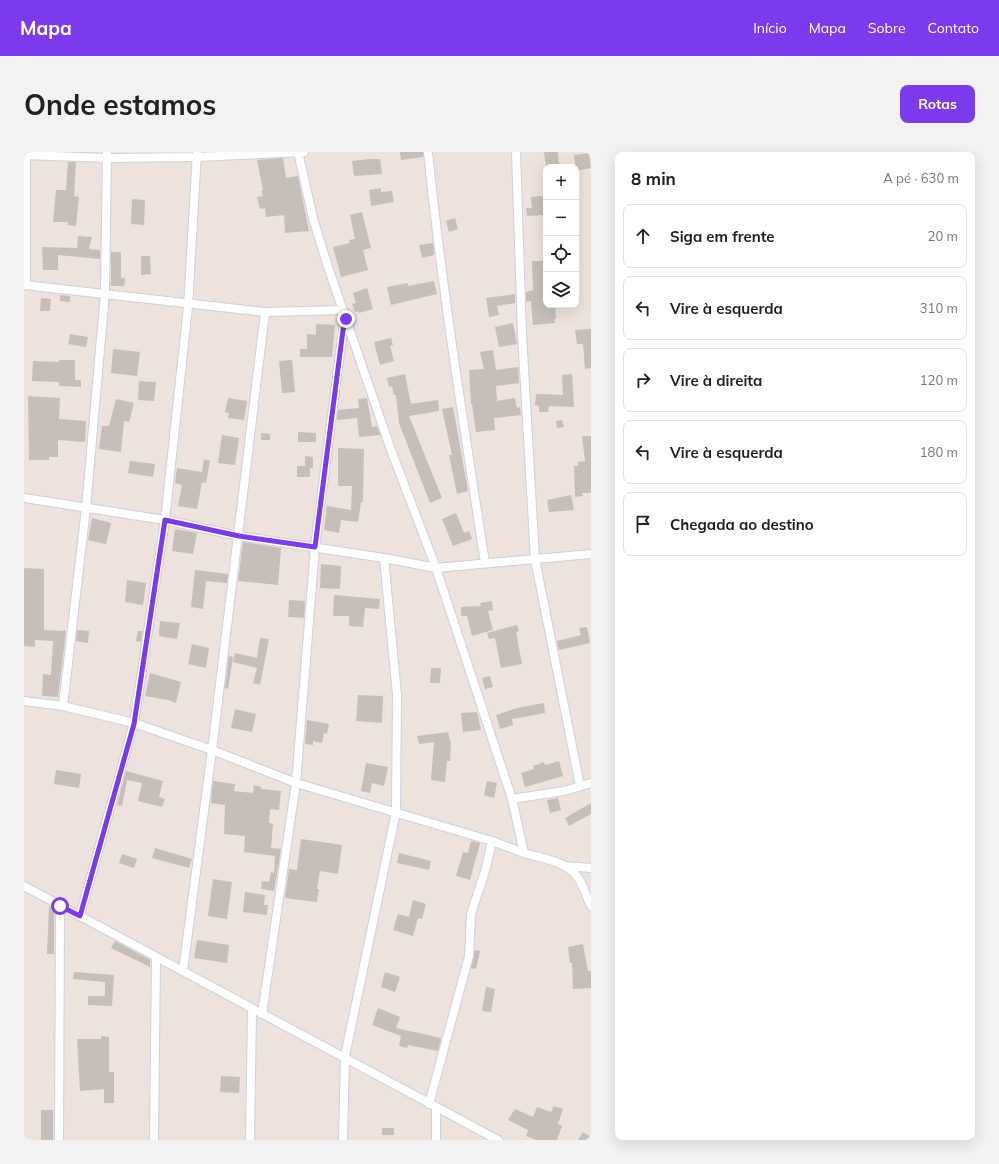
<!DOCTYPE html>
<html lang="pt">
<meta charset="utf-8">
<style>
body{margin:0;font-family:Mulish,sans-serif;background:#f2f2f2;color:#202124}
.controls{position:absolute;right:12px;top:12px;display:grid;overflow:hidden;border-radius:8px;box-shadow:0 4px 16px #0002}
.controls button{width:36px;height:36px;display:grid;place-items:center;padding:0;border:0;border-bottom:1px solid #e0e0e0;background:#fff;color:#202124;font:20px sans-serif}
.stop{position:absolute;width:12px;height:12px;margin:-9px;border:3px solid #7c3aed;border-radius:50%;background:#fff}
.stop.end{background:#7c3aed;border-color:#fff;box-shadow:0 1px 4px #0008}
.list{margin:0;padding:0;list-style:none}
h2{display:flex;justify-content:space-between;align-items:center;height:52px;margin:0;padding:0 16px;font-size:17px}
h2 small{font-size:13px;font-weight:400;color:#757577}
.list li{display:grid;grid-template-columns:26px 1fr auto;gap:12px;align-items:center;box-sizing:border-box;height:64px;margin:0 8px 8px;padding:0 8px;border:1px solid #e0e0e0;border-radius:8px}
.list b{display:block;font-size:15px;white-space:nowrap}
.list em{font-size:13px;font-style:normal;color:#757577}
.icon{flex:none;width:22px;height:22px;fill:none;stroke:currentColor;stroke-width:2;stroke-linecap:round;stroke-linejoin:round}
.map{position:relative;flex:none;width:567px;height:988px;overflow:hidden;border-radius:8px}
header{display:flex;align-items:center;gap:24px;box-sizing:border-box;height:56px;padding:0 20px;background:#7c3aed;color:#fff}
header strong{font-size:19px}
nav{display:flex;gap:22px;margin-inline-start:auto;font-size:14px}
.intro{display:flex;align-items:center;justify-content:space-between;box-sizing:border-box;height:96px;padding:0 24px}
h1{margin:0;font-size:28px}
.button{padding:10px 18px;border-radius:8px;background:#7c3aed;color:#fff;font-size:14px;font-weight:700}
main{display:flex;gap:24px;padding:0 24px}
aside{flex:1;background:#fff;border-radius:8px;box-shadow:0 4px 16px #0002}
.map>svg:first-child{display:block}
</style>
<header>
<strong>Mapa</strong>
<nav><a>Início</a><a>Mapa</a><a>Sobre</a><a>Contato</a></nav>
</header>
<div class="intro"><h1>Onde estamos</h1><a class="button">Rotas</a></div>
<main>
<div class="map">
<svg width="567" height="988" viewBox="0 0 567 988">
<rect width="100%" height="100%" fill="#ede2dc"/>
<g fill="#c6beb8">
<path d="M376,0h23v5l-22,3z"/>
<path d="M520,0h14l1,15h-13z"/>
<path d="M565,1l2,15 -15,3 -2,-16z"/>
<path d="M259,6l3,20 12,-2 11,55 -24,2 -1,-18 -18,2 -1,-9 -5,1 -3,-12 6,-1 -2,-5 2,-1 -6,-30z"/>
<path d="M345,7h11l2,15 -28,2 -2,-15z"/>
<path d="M44,10h8l-2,34 5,1 -3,29 -9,-1 1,-3h-15l3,-32h10z"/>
<path d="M357,36v4l11,-1 2,11 -23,4 -2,-16z"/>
<path d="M521,44v19l-18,1 -1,-8h6l-1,-11z"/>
<path d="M108,47l13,1 -1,25 -13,-1z"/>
<path d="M338,60l9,36 -8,2 5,20 -27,7 -8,-30 17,-4 -1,-3 6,-1 -5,-24z"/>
<path d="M431,66l3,11 -9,3 -3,-11z"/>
<path d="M54,84l14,1 -3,12 11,1v9l-42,-4v15h-15l-1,-23 35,1z"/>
<path d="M409,91l1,12 -12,3 -3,-13z"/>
<path d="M87,100h10v26h4l-1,8h-13z"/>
<path d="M117,104h9l1,18 -10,1z"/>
<path d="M508,109h14v44h9l1,14h-2l1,4 -22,2 -2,-24 -5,1v-10l7,-2z"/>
<path d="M410,129l3,13 -46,11 -4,-18 21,-4v3z"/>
<path d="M343,136l6,21 -14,4 -1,-2 -3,1 -3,-8 4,-1 -3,-10z"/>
<path d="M491,142v9l-18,3 2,9 -10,2 -3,-19z"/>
<path d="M36,143l10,1v6l-10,-1z"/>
<path d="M17,146l10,1 -1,12h-10z"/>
<path d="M489,171l4,21 -18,3 -4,-20z"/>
<path d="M292,172l19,1 -3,32h-32v-8h7v-15l9,1z"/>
<path d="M567,177v39l-6,1 -2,-25h-6l-2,-14z"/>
<path d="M46,182l18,3 -2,10 -18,-3z"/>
<path d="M367,186l2,7 -3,1 4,15 -14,4 -6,-23z"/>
<path d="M89,197l27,3 -3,24 -26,-3z"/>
<path d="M469,198l3,20 22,-3 1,16 -23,3 1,15 18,-3 2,10 3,-1 1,8 -27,3 1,12 -19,2 -4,-28h-1l-2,-34 15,-1 -4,-17z"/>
<path d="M35,208h16v20h6v7l-22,-1v-4l-27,-1 1,-20 26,1z"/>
<path d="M268,208l3,32 -13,1 -3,-32z"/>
<path d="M381,222l6,30 27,-4 1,11 -30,5 33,82 -12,5 -31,-80 -3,-28h-2l-2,-9 -3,1 -2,-9z"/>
<path d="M548,222l2,33 -25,-1 -1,6h-9v-6l-4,-1 1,-11 27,1 -1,-20z"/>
<path d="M115,229l17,1 -2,19 -16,-1z"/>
<path d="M4,244l32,2 -1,21 27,2 -1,21 -27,-2v17h-9v3h-20z"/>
<path d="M204,246l19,3 -3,19 -16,-2 1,-5 -4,-1z"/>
<path d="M343,246l5,29 5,-1 3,9 -21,2 -2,-19 -20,2 1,-10 21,-2 -1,-9z"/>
<path d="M92,247l18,4 -5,19 -5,-1 -3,31 -22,-3 3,-23h7z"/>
<path d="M429,255l15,84 -11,3 -8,-39h3l-10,-46z"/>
<path d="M538,268l2,7 -7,1 -1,-7z"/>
<path d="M274,280l18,1v9h-18z"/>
<path d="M237,281l9,1v6h-9z"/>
<path d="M198,283l17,3 -4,27 -17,-2z"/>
<path d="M558,284h9v57h-9l1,3 -8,1 -1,-31h4v-4l7,-1z"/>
<path d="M314,296l26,1 -1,53h-2l-3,20 -17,-2 -2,13 -15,-3 3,-24 24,4 1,-24h-14z"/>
<path d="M281,304l8,1v11h-3v9h-13v-11h8z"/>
<path d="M180,307l6,2 -4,22 -4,-1 -5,27 -19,-3 4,-21 -7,-2 2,-15 25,4z"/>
<path d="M106,309l25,3 -2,13 -25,-4z"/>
<path d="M547,343l3,15 -25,2 -2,-12z"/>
<path d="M432,361l8,20 5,-2 3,8 -19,7 -11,-27z"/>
<path d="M68,366l19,5 -5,21 -18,-4z"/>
<path d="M151,377l22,4 -4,21 -21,-3z"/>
<path d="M219,390l38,6 -3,37 -40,-4z"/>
<path d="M297,412l20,2 -1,23 -20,-1z"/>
<path d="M0,416l20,1v61l22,1 -8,66 -16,-1 1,-22 8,1 2,-34 -18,-1v7l-11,-1z"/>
<path d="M171,418l33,4 -1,9 -21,-2 -3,28 -12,-2z"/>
<path d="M103,428l19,3 -3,22 -18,-3z"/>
<path d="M310,443l46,4 -1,10 -14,-1 -2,19 -14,-1v-10h-16z"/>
<path d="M265,448l16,1 -1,17 -16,-1z"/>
<path d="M468,449l1,9 -5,1 5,19 -21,6 -5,-20h-6v-9l20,-1 -1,-3z"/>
<path d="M136,469l20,2 -3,16 -18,-3z"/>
<path d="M493,473l2,6 -3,1 6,32 -21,4 -6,-30 -6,1 -2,-6z"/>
<path d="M563,475l3,16 -31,7 -2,-9 24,-6 -2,-7z"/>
<path d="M53,478l12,1 -1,12 -12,-2z"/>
<path d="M114,479h4l-1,11 -5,-1z"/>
<path d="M236,486l9,1 -9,46 -7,-2 4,-15 -24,-6 2,-9 22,5z"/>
<path d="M168,492l17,4 -3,20 -18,-4z"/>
<path d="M205,504l4,1 -5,32 -3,-1z"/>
<path d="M407,516h10l-1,15h-10z"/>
<path d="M126,521l31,9 -5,21 -8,-3 -23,-4z"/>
<path d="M466,524l3,11 -8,2 -3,-11z"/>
<path d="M334,543l25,1 -1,27 -26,-2z"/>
<path d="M520,551l1,10 -33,6 1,6 -13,4 -4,-14 21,-7z"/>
<path d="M211,557l21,5 -4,18 -21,-4z"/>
<path d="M453,560l4,18 -18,2 -2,-19z"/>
<path d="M283,568l22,4 -2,10 -3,-1 -2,10 -9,-2v4l-8,-1z"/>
<path d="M424,580l3,12 -1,17h-3l-2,21 -14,-2 3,-38 -15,2 -2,-8z"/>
<path d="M535,609l4,15 -38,11 -4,-14 13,-4 -1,-3 11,-4 1,3z"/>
<path d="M342,611l22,4 -4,19 -12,-3 -2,10 -9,-2z"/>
<path d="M32,618l25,4 -2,14 -25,-4z"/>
<path d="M102,619l37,10 -4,16 6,2 -3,8 -24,-6 4,-18 -15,-3 -5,26 -5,-1z"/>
<path d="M189,629l22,3 -1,7 19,2 1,-8 7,2v2l20,2 -2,19 -9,-1 -1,14 4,1 -2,24 10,1 -7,42 -13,-2 1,-8 7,1 2,-10 3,1 1,-17 -31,-4 1,-16 -21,-2 1,-29 -14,-2z"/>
<path d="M463,629l10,2 -3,15 -10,-3z"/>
<path d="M534,646l3,12 -11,3 -3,-13z"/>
<path d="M567,651v11l-22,12 -4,-8z"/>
<path d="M277,687l41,6 -4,29 -18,-3 -3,18h2l-2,13 -32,-4 4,-29 8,1z"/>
<path d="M447,689l9,2 -10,37 -14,-4 7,-24 5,1z"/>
<path d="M131,696l37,11 -3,9 -37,-10z"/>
<path d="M375,701l32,8 -2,9 -32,-7z"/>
<path d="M98,702l15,5 -3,9 -15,-5z"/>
<path d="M189,727l19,3 -5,37 -19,-3z"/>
<path d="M221,740l20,3 -1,10h4l-1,10 -24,-3z"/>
<path d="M389,748l13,4 -4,15 -4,-1 -5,18 -20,-6 5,-16 11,3z"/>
<path d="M25,754l5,3v45h-7z"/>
<path d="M173,788l32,5 -2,18 -33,-5z"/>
<path d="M91,789l35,19v7l-39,-19z"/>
<path d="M559,792l5,27h3v17l-18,1 -1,-26h-2l-2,-16z"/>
<path d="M451,798l5,1 -4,18 -5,-1z"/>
<path d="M50,820l40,3 -2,31 -24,-1v-9h17v-14l-32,-3z"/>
<path d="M361,820l15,5 -5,15 -14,-5z"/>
<path d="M462,835l9,2 -4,23 -9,-1z"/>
<path d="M354,856l22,9 -4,11 45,10 -3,13 -30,-6 -1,3 -8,-2 2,-10 -29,-11z"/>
<path d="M77,884l8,1v35h5v31h-10v-14l-24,2 -3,-52h24z"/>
<path d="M197,924l19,1 -1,16 -19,-1z"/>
<path d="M530,954l9,3 -5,15 4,2 -5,14h-21l-10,-4 2,-6 -20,-10 7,-11 18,8 4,-10 14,5z"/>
<rect x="17" y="958" width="12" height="30"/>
<rect x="358" y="976" width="12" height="7"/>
<path d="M559,980l8,5v3h-13z"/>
</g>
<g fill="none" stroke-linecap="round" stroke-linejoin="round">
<defs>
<g id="minor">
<path d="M2,0v133"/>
<path d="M404,0c14,138 36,274 57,411"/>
<path d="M492,0l6,182 13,225 45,227"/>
<path d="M0,3l84,3 89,-1 107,-5"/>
<path d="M0,133l241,27 78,-2"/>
<path d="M0,346l141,22 74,16 145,22 52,10 155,-14"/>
<path d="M0,549l39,5 71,17 78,27 53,-438"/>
<path d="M39,554l23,-198 19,-215 2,-141"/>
<path d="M488,647l52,-8 27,-8"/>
<path d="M500,701c16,5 41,8 52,22 7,8 10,21 15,31"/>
<path d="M541,714l26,2"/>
<path d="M0,734l474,254"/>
<path d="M56,764l54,-193 31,-203 23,-213 9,-155"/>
<path d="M159,819l29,-221 84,33 196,58 32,12 -12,-54 -76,-231 -45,-118 -64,-186 -14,-46 -15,-66"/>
<path d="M238,862l34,-231 19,-236 28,-217 3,-11"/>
<path d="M405,952l40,-148 2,-42 15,-46 6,-27"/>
<path d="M412,955v33"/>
<path d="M35,988l1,-234"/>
<path d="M130,988l2,-183"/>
<path d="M226,988l2,-131"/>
<path d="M319,988l2,-84 51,-244 1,-117 -13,-137"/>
</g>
</defs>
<use href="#minor" stroke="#cad2dd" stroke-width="10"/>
<use href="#minor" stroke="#fff" stroke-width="8"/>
</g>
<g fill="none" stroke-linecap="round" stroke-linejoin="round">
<path stroke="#7c3aed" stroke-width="5" d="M36,754l20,10 54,-192 31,-204 74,16 76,11 28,-217 3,-11"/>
</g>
</svg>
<div class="controls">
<button>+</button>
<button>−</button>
<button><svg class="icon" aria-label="locate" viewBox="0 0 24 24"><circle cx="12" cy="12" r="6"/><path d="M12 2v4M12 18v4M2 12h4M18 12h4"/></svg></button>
<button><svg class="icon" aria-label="layers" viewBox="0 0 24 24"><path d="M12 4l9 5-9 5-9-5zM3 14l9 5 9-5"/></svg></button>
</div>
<div class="stop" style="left:36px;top:754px"></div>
<div class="stop end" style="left:322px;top:167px"></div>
</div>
<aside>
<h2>8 min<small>A pé · 630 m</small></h2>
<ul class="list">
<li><svg class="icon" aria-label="ahead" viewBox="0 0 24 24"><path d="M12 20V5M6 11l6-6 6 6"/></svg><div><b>Siga em frente</b></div><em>20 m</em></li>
<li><svg class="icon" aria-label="left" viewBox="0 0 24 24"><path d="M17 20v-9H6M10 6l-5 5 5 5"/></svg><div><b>Vire à esquerda</b></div><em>310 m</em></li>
<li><svg class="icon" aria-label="right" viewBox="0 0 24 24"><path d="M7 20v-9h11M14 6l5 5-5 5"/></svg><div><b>Vire à direita</b></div><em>120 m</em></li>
<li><svg class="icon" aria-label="left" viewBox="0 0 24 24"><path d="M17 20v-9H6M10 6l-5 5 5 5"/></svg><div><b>Vire à esquerda</b></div><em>180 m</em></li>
<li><svg class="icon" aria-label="arrive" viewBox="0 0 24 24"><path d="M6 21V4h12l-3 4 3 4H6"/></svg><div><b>Chegada ao destino</b></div></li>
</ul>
</aside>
</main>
